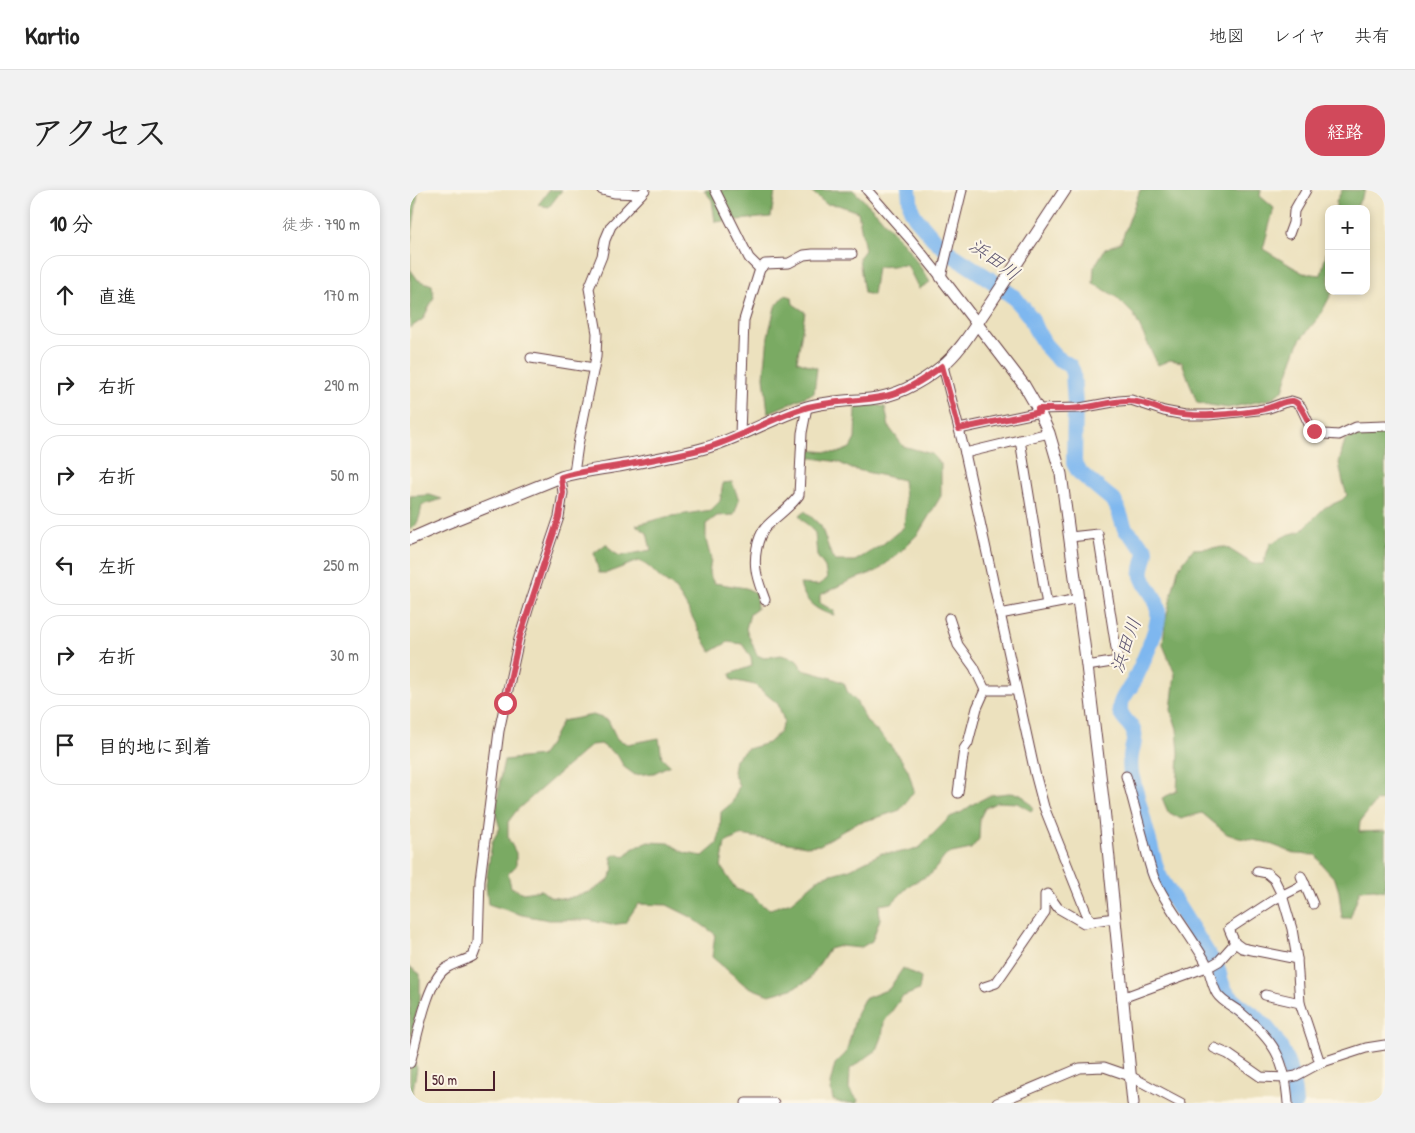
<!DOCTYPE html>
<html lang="ja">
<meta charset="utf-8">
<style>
body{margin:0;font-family:"Patrick Hand","Klee One",sans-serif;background:#f2f2f2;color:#222}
.controls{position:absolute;right:15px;top:15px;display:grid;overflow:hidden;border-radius:10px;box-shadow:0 2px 8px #0003}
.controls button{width:45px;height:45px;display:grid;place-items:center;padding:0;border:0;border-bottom:1px solid #e0e0e0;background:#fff;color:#222;font:25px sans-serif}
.scale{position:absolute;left:15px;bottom:12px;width:70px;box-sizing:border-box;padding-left:5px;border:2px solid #4a1f2b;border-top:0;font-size:14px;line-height:18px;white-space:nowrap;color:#4a1f2b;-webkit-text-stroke:4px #fcf5e5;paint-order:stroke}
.stop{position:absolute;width:15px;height:15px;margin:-11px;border:4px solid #d1495b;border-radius:50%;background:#fff}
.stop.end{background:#d1495b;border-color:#fff;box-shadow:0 1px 5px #0008}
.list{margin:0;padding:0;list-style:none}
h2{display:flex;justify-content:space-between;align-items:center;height:65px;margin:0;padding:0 20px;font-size:21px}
h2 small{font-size:16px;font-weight:400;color:#767676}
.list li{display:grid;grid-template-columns:32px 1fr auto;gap:15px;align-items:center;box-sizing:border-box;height:80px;margin:0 10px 10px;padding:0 10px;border:1px solid #e0e0e0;border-radius:20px}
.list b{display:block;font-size:19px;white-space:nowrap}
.list em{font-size:16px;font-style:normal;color:#767676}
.icon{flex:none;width:28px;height:28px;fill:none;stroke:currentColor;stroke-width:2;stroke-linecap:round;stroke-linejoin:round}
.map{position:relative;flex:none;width:975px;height:913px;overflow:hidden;border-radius:20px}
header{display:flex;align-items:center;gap:30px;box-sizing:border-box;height:70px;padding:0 25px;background:#fff;border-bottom:1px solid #e0e0e0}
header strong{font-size:24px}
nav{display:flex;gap:28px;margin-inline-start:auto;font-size:18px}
.intro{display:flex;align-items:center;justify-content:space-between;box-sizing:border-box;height:120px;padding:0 30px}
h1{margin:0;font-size:35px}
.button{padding:12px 22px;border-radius:20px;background:#d1495b;color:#fff;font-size:18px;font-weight:700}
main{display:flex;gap:30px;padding:0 30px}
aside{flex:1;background:#fff;border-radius:20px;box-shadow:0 2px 8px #0003}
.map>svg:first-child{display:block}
</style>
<header>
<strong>Kartio</strong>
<nav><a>地図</a><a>レイヤ</a><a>共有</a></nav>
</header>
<div class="intro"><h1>アクセス</h1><a class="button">経路</a></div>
<main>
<aside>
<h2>10 分<small>徒歩 · 790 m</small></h2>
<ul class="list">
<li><svg class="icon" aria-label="ahead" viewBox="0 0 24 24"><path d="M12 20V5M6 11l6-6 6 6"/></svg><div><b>直進</b></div><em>170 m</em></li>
<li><svg class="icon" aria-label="right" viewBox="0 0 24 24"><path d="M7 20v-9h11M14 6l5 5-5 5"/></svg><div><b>右折</b></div><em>290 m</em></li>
<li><svg class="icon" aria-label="right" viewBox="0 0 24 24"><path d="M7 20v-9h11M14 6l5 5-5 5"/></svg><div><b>右折</b></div><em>50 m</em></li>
<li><svg class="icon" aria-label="left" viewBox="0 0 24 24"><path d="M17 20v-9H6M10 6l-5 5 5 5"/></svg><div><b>左折</b></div><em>250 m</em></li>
<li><svg class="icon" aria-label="right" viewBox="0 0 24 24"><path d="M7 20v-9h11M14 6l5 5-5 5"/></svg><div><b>右折</b></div><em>30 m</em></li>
<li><svg class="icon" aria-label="arrive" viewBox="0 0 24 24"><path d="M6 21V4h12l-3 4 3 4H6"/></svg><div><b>目的地に到着</b></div></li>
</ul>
</aside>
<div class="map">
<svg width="975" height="913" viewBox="0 0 975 913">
<rect width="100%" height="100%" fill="#fcf5e5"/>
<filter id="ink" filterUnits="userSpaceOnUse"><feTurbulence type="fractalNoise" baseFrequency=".02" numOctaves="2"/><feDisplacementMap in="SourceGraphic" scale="10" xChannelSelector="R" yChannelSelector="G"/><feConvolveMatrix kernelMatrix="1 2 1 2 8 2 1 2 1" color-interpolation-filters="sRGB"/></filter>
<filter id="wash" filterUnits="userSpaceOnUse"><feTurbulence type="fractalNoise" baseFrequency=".0096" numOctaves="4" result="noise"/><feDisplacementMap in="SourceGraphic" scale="20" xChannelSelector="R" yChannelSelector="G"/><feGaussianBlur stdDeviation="1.12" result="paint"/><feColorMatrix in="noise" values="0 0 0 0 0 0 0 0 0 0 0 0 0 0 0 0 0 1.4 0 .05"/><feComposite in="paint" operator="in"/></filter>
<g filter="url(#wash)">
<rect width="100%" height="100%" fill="#ece1be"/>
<g fill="#7aaa63" stroke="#626447">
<path d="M0,0h9l-1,3 -8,54v22l8,11 14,5 2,12 -11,22 -13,9z"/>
<path d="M139,0h13l-13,17 -11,-2z"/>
<path d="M294,0h85l-14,2 -4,25 -56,5 -3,-22z"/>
<path d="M400,0h43l23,22 33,38 21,32 -11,7 -12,-24 -30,2 -4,28 -9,-2 -5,-35 6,-8 -7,-38 -20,-7 -12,-1z"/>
<path d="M730,0h121l-1,6 14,12 -11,41 40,24 18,2 8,-33v49h4l-14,26 -19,23 -7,18 -10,32 -12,9 -43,9 -31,-5 -15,-41 -12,-2 -12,5 -24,-50 -19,-19 -22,-13 1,-16 11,-18 16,-7z"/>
<path d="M932,0h24l-11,19h-19v-7z"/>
<path d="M375,105l7,2 1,7 12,8 -8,49 20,7 -3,25 -46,20 -4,-36 4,-41 7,-29z"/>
<path d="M461,214l14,3 4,20 14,19 29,8 9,10v32l-23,38 -20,20 -21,17 -28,10 -29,14v8l14,8v4c-18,-4 -29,-13 -34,-31l18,1 9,-6 -2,-12 -8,-11 -2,-23 -16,-17 6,-5 16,15 11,31 4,4h19l28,-17 21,-17 2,-21 -3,-26 -51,-11 -14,-7 -31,-5 -1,-7 32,3 12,-5 5,-9 1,-31z"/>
<path d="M975,243v367l-9,1 -16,21 -1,10 26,-1v60l-11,-2 -14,1 -10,28h-8l-3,-26 -4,-13 -12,-13 -7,-11 -20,-1 -31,-12 -26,-4 -12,-4 -25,-21 -21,6 -13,-7 -6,-14 15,-7 2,-38 -2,-24 -6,-19 4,-36 -12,-29 2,-23 13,-53 15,-20 33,-2 27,17h10l7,-20 17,-9 14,-4 23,-23 18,-8 5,-5 -4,-12 -4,-20 6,-23 17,-6z"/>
<path d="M322,292l7,18 -5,15 -17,1 -11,8v16l5,19 -2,15 5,9 32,5 10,5 1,16 -7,5 -4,15 11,26 7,3 17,-3 15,4 7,11 29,8 12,5 4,10 8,8 11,21 14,13 18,21 9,14 6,21 -14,19 -24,8 -20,5 -36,22 -14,1 -65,-11 -16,8 -4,24 15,22 15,5 11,11 8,4 21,-7 30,-25 29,-8 32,-16h15l22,-5 31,-31 12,-5 11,-8 18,-9 18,-2 12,1 13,14 -3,3 -14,-8 -19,-1 -13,6 -5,10 -1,21 -8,10 -24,5 -16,20 -20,10 -19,19 -13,2 1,14 -8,22 -12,7 -20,-2 -11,3 -20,31 -17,9 -23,6 -23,-9 -34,-29 3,-23 -24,-17 -24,-12 -29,-1 -13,19 -14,2 -22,-5h-40l-27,-5 -34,-11 -2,-20 6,-42 8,-14 -4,-13 4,-36 4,-19 37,-4 9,-12 12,-23 31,-6 15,5 9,19 11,5 31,-6 3,20 8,7 -16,8 -19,2 -11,-8 -6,-11 -17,-12 -10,1 -74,65 -9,12v16l8,15v13l-8,8 3,13 12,6 18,-3 9,7 15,2 25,-7 18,-11 6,-12 -3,-12 5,-3 9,3 7,-8 16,-7 21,1 16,10 18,3 14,-12 3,-11 1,-21 11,-9 7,-17 -6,-14 2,-13 12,-10 21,-6 12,-11 4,-11 -6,-17 -23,-19 -23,-5 -2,-6 22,-8 -1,-9 -9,-13 -14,-2 -17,10c-13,-20 -22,-47 -38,-65 -5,-4 -11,-7 -16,-12 -6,-6 -10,-11 -19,-14l-31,12h-8l-5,-20 12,-9 7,8 7,4 31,-6 -4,-17 -11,-8 30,-8 45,-7 9,-9 3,-18z"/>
<path d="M20,305l12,4 -20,6c-2,10 -3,20 -12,25v-34z"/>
<path d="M0,777l10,7v25l-10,40z"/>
<path d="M493,778l18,10 -2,12 -17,7 -18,25 -2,15 -5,13 -27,19 -1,20 9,11 -1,3h-15l-9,-3 -3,-16 5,-20 11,-11 11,-41 7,-13 25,-10z"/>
<path d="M0,865l7,13 -6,33 3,2h-4z"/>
</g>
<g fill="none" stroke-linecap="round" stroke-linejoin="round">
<path stroke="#7eb7ef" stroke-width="16" d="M499,0l2,19 4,8 18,21 18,16 40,26 24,18 16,20 4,10 10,17 11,12 14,9 3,6 2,33 -1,58 5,9 35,29 4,8 7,20 21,21c0,9 -6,18 -4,26 6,17 18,22 16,42 -2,15 -16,47 -23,61 -4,9 -13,17 -15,27 -2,11 10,16 14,26 2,7 -2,16 -3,23 -1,6 -1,12 0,19l26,97 5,10 56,89c2,7 3,15 8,22 8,11 22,18 32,27 24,22 35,52 37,84"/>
</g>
</g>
<g filter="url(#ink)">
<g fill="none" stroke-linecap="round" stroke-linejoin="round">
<defs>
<g id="minor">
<path d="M192,0l12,3 27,1"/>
<path d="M305,0l34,68 11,11"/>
<path d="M457,0l44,50 30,37"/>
<path d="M879,44l4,-11 1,-12 12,-21"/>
<path d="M531,87l21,-87"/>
<path d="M121,168l63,10"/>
<path d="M533,176l22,87 70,320 9,34 44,110 5,4 22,-3"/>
<path d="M628,219l42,-1 39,-7 12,-1 33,11 21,4h24l49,-5 11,-2 14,-5 8,-2 6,2 4,4 8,17 5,7 10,3 15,1 17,-8 29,-1"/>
<path d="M549,239l81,-17"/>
<path d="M330,245l4,-115 16,-51 5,-5 24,-1 15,-8 9,-1h39"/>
<path d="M610,250l27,165"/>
<path d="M555,263l84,-20"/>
<path d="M164,283l4,-28 18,-88 1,-24 -8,-45 13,-32 3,-16 6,-14 34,-36"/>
<path d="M660,347l28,-3 20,127 -31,5"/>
<path d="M355,410c-3,-9 -8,-20 -9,-30 -2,-12 1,-32 9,-42 11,-12 25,-20 34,-33l3,-62 5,-26"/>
<path d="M590,424l78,-15"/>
<path d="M539,428l9,27 16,22 11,23"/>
<path d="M716,586c6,20 11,41 17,62 3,13 6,27 11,40 13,29 34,53 50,81 6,10 7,25 13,35 5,8 17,13 24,19 33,28 44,45 47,90"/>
<path d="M548,603l6,-44 4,-6 9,-35 8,-18h31"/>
<path d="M847,681l10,2 7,6 8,16 10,34 5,30 3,44 20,60"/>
<path d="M891,686l12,28"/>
<path d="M887,769l-55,-11 -7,-5 -6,-14 46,-30 30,-15"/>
<path d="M574,797l12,-4 49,-71v-17l3,-1 10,14 26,15 9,-2"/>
<path d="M855,805l35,8"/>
<path d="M712,808l90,-33 7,-4 16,-18"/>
<path d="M804,858l14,6 33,23 24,1 11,-2 24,-13 46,-15 19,-3"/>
<path d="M0,873c7,-23 16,-80 35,-94 8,-6 20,-8 28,-13l5,-13 2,-63 19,-149 20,-92 12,-39 28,-83 4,-24 -2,-16"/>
<path d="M336,913h28"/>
<path d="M587,913l83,-35 24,-1 26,9 51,27"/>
</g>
<g id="tertiary">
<path d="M531,87l83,108 14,24 11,24 12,41 26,192 17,142 29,295"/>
<path d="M0,349l32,-14 119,-48c20,-6 42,-8 63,-12 27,-5 55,-10 81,-17 35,-10 67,-30 102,-41 21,-6 42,-6 63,-8 27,-3 51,-16 72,-33 20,-16 33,-41 48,-62 25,-38 50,-76 75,-114"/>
</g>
</defs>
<use href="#minor" stroke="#623c41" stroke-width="11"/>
<use href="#tertiary" stroke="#623c41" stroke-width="13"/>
<use href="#minor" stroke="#fff" stroke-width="9"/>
<use href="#tertiary" stroke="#fff" stroke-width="11"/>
</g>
</g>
<g fill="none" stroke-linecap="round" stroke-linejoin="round" filter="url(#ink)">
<path stroke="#d1495b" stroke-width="6" d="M95,513l14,-64 40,-122 4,-24 -2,-16c20,-6 42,-8 63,-12 27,-5 55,-10 82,-17 35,-10 66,-31 102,-41 25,-7 52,-5 78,-11 21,-5 39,-17 56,-30l17,63 81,-17 -2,-3c14,0 29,1 42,-1 16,-1 33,-8 49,-7 11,0 23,5 33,9 13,4 35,6 49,5 17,-1 45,-2 60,-8 7,-2 14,-7 22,-6 9,2 15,23 21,30"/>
</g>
<g text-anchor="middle" stroke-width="4" stroke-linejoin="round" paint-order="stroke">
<g font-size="19" font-style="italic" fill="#5c5470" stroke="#fcf5e5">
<text transform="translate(585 69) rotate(36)" y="7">浜田川</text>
<text transform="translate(715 455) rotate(-70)" y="7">浜田川</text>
</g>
</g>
</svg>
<div class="controls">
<button>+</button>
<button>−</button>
</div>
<div class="scale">50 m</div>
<div class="stop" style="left:95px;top:513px"></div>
<div class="stop end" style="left:904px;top:241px"></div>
</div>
</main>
